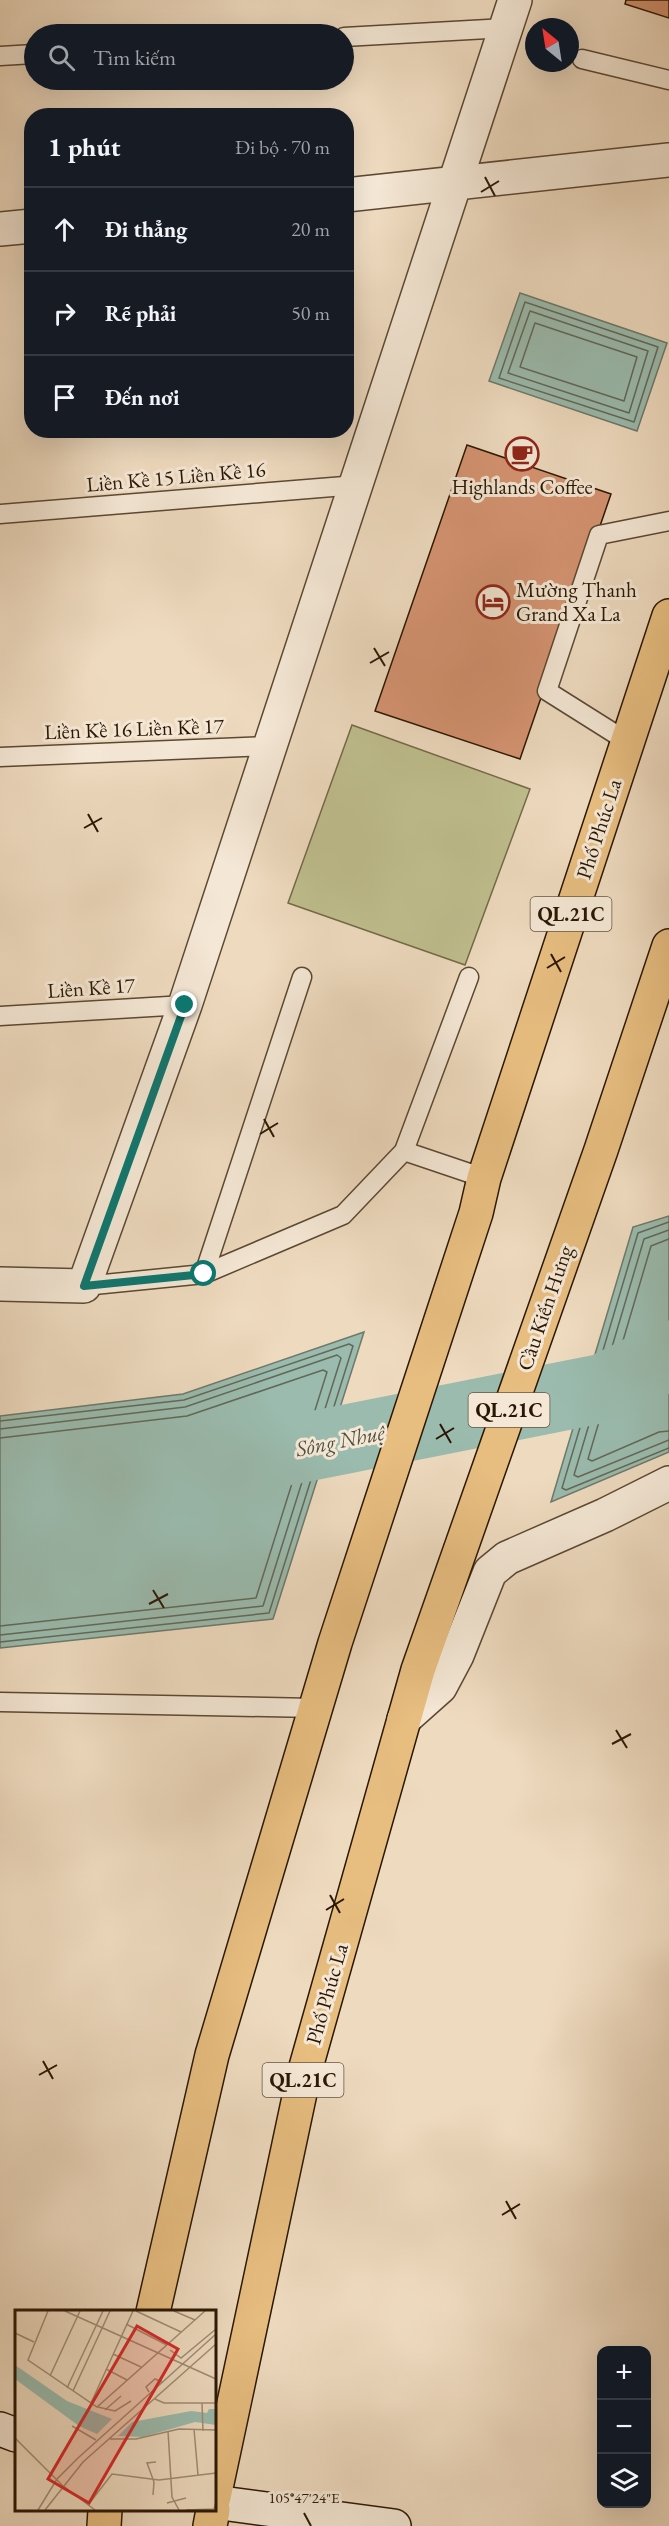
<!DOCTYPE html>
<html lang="vi">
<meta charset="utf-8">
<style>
body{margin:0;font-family:"EB Garamond",serif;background:#242831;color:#f1f3f6}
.controls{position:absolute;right:18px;bottom:18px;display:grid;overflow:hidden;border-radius:12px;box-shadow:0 6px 24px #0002}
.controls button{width:54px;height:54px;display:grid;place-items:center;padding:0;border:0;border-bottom:2px solid #363941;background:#171b24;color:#f1f3f6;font:30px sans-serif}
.compass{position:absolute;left:525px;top:18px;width:54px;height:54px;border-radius:50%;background:#171b24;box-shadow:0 6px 24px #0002;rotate:330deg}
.stop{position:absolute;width:18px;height:18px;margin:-14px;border:4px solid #0f766e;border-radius:50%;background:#fff}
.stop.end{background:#0f766e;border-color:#fff;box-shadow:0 2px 6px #0008}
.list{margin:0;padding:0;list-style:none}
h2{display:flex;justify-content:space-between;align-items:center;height:78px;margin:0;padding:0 24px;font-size:26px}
h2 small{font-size:20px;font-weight:400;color:#9ea1a6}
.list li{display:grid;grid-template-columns:39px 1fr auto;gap:18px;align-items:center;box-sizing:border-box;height:84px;padding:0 24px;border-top:2px solid #363941}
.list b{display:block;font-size:22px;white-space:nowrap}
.list em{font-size:20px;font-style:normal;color:#9ea1a6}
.icon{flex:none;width:33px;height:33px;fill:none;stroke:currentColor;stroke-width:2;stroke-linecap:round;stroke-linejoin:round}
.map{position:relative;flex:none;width:669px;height:2526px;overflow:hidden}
.search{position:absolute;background:#171b24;box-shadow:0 6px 24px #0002;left:24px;top:24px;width:330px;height:66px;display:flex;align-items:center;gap:15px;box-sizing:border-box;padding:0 21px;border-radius:33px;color:#9ea1a6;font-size:22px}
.panel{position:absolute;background:#171b24;box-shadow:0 6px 24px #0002;left:24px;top:108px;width:330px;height:330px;border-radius:24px}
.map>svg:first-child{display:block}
</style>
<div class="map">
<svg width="669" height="2526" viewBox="0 0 669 2526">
<rect width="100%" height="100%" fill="#eedabf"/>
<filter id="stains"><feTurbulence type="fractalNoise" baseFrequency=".00333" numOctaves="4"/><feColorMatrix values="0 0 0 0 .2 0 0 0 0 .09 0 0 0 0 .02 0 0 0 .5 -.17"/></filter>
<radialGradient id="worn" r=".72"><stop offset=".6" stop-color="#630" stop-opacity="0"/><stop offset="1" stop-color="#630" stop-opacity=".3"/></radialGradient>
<path fill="#bfbe8e" stroke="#746a48" stroke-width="1.5" d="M352,725l178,64 -65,176 -177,-62z"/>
<g fill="#9abbae" stroke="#6d796a" stroke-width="1.5">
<path d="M520,293l147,50 -30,88 -148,-50z"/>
<path d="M669,1216v236l-118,50 82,-275z"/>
<path d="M364,1332l-91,287 -273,29v-232l183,-22z"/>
</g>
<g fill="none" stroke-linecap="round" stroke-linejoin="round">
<g stroke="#626958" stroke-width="1.5">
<path d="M525,302l133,45 -24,75 -135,-44z"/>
<path d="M530,311l118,40 -19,62 -121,-40z"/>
<path d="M535,323l102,34 -13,44 -104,-34z"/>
<path d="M669,1222l-31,11 -76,255 4,2 103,-42"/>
<path d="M669,1230l-25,9 -70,236 4,2 91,-37"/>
<path d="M669,1239l-18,7 -63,213 4,2 67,-29 10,-1"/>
<path d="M0,1421l184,-21 165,-56 4,2 -84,267 -269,29"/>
<path d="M0,1429l185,-22 152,-52 4,3 -78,248 -263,29"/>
<path d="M0,1438l187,-22 136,-46 4,2 -71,226 -256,28"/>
</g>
<path stroke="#9abbae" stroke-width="69" d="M236,1461l368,-73 65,-33"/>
</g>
<g fill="#d59371" stroke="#2a1703" stroke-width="1.5">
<path d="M626,0h43v18l-44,-14z"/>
<path d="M467,445l144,49 -91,265 -145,-48z"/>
</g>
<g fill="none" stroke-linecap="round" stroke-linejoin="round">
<defs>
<g id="lane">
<path d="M344,37l162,-9"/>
<path d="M0,56l34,-2"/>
<path d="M582,59l87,21"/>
<path d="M0,514l357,-29"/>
<path d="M628,742l-81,-51 52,-156 70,-14"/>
<path d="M0,757l270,-11"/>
<path d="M0,1016l185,-11"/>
<path d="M404,1151l80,27"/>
<path d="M204,1274l98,-297"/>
<path d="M84,1286l120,-12 139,-59 61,-64 65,-174"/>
<path d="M0,1702l315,6"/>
</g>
<g id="street">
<path d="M346,195l323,-35"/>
<path d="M0,229l32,-3"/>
<path d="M0,1284l84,2 101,-281 330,-1005"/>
<path d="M404,1719l36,-32 17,-32 33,-83 17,-14 98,-43 64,-32"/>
</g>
<g id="secondary">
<path d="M0,2429l16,6"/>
<path d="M214,2502l180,24"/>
</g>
<g id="highway">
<path d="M153,2312l59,-257 123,-412 141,-430 8,-35 185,-562"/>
<path d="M214,2497l90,-423 114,-404 183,-520 68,-204"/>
<path d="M104,2526l1,-16"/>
<path d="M210,2526l3,-16"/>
</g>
</defs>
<use href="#lane" stroke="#5b4832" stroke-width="21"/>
<use href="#street" stroke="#5b4832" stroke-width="36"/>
<use href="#secondary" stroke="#2a1703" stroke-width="36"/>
<use href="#highway" stroke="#2a1703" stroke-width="36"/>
<use href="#lane" stroke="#f4e7d5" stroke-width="18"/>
<use href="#street" stroke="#f4e7d5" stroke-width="33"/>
<use href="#secondary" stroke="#f4e7d5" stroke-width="33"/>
<use href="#highway" stroke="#e7bd80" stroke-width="33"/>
</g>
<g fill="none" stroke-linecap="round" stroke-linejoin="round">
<path stroke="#0f766e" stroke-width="8" d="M185,1005l-101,281 120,-12"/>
</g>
<path fill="none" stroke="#2a1703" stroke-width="2" d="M485,177l10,19M481,192l18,-11M374,648l11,18M370,663l19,-11M88,814l10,18M84,828l18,-10M551,954l10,18M547,968l18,-11M264,1119l10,18M260,1134l18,-11M440,1424l11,19M436,1439l18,-11M153,1590l11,18M149,1604l19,-10M616,1730l11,18M612,1744l19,-10M330,1895l10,18M326,1910l18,-11M43,2061l10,18M39,2075l18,-10M506,2201l10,18M502,2215l18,-11M304,2513l7,13"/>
<defs>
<symbol id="cafe-ring" viewBox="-11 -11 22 22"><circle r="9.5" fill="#f4e7d5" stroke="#8f2418" stroke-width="1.5"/><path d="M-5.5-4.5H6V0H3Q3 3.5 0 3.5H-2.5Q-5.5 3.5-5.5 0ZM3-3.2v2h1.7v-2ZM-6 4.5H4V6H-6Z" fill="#8f2418"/></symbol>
<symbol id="hotel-ring" viewBox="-11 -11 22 22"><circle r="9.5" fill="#f4e7d5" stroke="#8f2418" stroke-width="1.5"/><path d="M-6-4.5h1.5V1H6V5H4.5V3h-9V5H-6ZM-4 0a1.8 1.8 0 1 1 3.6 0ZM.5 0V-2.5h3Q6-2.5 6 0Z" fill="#8f2418"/></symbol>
</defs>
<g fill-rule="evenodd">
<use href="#cafe-ring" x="503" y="435" width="38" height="38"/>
<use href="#hotel-ring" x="474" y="583" width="38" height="38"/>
</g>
<g text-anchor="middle" stroke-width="6" stroke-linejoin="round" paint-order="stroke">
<g fill="#f4e7d5" stroke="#675542" stroke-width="1.5">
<rect x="530.5" y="897" width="81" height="34" rx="4.5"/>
<rect x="468.5" y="1393" width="81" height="34" rx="4.5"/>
<rect x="262.5" y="2063" width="81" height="34" rx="4.5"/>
</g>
<g font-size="20" font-weight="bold" fill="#2a1703">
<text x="571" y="921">QL.21C</text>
<text x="509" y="1417">QL.21C</text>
<text x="303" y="2087">QL.21C</text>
</g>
<g font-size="21" fill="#2a1703" stroke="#f4e7d5">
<text transform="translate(176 477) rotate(-5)" y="7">Liền Kề 15 Liền Kề 16</text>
<text transform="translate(134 729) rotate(-2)" y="7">Liền Kề 16 Liền Kề 17</text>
<text transform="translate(599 829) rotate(-72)" y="7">Phố Phúc La</text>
<text transform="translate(91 988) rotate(-4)" y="7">Liền Kề 17</text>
<text transform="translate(545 1308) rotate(-71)" y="7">Cầu Kiến Hưng</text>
<text transform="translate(327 1994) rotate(-74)" y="7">Phố Phúc La</text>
</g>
<g font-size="21" fill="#2a1703" stroke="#f4e7d5">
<text x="522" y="494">Highlands Coffee</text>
<text x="516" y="597" text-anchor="start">Mường Thanh<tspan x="516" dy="24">Grand Xa La</tspan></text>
</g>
<g font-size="22" font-style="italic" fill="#51503f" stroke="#f4e7d5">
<text transform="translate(340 1440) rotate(-11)" y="8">Sông Nhuệ</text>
</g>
</g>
<g transform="translate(15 2310)">
<rect width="201" height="201" fill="#eedabf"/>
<path d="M0,55l52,36 45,18 -15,15 -18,-8 -64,-47zM194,99h7v16l-21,-3 -52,15 -25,-1 14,-14 59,-11 16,2z" fill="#9abbae"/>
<path fill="none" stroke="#a08c74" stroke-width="1.5" d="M33,1l-20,49 69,47 108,-96M50,1l151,68M121,1l45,21M159,1l21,9M111,14l41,21M0,23l19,9M155,40l11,8 35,-29M98,44l28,13M91,59l21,11M35,66l30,-65M52,78l36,-77M58,81l37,-80M134,82l-3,-5 9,-8 7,3M140,89l9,4h52M76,93l42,-92M187,93l1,28M83,97l17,4 16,-10M90,100l16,-14M57,116l24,14M179,119l4,46M153,121l4,66 7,13M0,128l47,47 33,25M95,129h26l43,-10 37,1M138,185l1,-13 -7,-19 9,-1M152,193l19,-5M73,195l24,-31 47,6 57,-7M23,200l19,-31 21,-21 138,-124M30,200l38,-48 133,-118M171,200l28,-1 2,-7"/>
<path fill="#d62828" fill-opacity="0.15" stroke="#d62828" stroke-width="3" d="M122,16l41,23 -89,154 -41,-24z"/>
<rect width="201" height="201" fill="none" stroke="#2a1703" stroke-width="3"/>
</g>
<g font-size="15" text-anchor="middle" fill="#2a1703" stroke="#f4e7d5" stroke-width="6" stroke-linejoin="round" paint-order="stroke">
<text x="304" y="2503">105°47'24"E</text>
</g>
<rect width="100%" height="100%" filter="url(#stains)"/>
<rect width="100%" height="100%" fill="url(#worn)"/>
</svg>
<div class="controls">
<button>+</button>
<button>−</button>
<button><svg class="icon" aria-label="layers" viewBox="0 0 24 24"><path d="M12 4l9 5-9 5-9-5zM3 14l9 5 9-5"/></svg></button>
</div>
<svg class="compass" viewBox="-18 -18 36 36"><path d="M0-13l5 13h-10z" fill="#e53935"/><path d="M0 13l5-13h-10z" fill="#9ea1a6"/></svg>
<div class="stop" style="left:204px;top:1274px"></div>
<div class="stop end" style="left:185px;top:1005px"></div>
<div class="search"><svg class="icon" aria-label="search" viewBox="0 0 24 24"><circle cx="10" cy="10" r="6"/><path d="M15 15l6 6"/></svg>Tìm kiếm</div>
<section class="panel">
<h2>1 phút<small>Đi bộ · 70 m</small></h2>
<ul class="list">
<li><svg class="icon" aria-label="ahead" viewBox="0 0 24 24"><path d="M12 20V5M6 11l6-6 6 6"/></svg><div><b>Đi thẳng</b></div><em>20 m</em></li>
<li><svg class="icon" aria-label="right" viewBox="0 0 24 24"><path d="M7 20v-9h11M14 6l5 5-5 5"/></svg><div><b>Rẽ phải</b></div><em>50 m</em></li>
<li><svg class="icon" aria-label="arrive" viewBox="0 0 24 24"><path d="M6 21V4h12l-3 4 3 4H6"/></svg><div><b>Đến nơi</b></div></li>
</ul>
</section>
</div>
